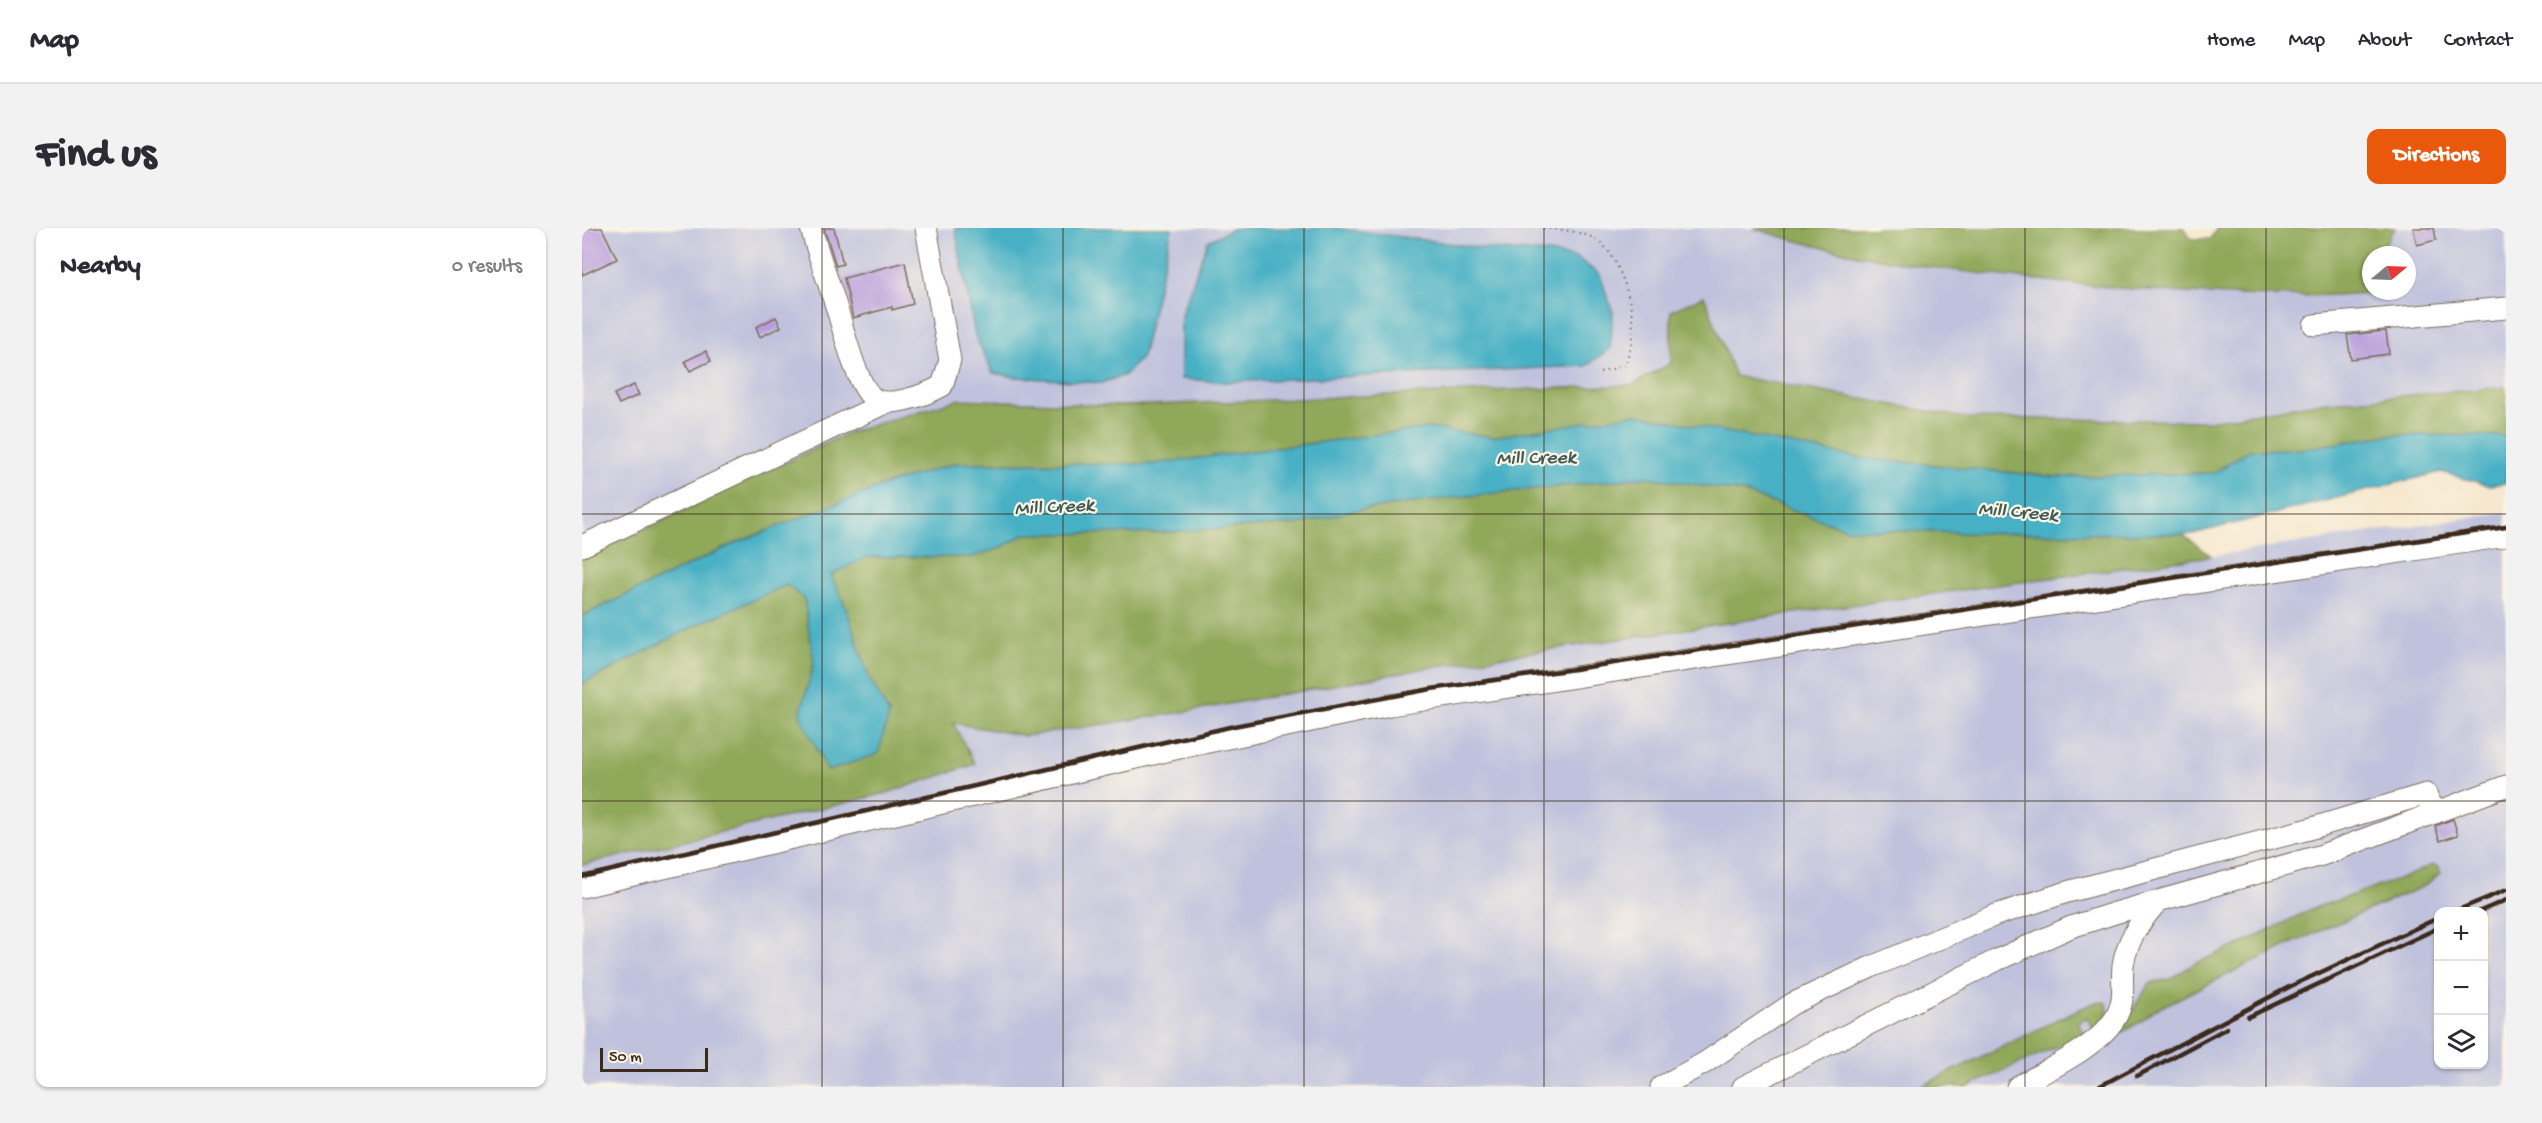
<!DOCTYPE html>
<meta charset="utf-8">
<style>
body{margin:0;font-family:"Gochi Hand",sans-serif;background:#f2f2f3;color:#2b2b33}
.controls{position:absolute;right:18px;bottom:18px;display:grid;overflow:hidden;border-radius:12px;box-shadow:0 2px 4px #0004}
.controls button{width:54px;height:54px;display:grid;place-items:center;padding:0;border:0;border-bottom:2px solid #e1e1e2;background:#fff;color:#2b2b33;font:30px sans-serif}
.compass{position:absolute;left:1780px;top:18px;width:54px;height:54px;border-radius:50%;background:#fff;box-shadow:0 2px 4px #0004;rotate:71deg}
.scale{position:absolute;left:18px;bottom:15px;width:108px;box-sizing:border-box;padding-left:6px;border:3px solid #3b2a1e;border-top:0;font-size:16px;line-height:21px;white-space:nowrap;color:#3b2a1e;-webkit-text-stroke:4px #fcf5e5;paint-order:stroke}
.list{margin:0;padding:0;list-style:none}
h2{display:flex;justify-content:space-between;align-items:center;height:78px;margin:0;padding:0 24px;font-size:26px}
h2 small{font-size:20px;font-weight:400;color:#7c7c81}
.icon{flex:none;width:33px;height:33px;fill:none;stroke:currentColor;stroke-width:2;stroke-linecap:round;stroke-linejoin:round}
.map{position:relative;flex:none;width:1924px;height:859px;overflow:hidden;border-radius:12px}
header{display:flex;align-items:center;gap:36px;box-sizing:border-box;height:84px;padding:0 30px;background:#fff;border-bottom:2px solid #e1e1e2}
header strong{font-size:28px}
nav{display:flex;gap:33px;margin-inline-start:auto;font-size:21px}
.intro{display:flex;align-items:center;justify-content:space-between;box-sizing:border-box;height:144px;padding:0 36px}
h1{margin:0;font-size:42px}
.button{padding:15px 27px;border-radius:12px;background:#ea580c;color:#fff;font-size:21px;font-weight:700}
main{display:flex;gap:36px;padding:0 36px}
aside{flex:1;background:#fff;border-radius:12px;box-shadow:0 2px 4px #0004}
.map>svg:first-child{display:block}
</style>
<header>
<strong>Map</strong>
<nav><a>Home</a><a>Map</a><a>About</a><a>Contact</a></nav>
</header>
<div class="intro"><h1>Find us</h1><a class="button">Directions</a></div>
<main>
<aside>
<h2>Nearby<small>0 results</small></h2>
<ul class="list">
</ul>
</aside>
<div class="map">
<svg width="1924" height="859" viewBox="0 0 1924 859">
<rect width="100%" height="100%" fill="#fcf5e5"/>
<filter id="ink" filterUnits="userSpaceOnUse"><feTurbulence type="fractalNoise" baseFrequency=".0167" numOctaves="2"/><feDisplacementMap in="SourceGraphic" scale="12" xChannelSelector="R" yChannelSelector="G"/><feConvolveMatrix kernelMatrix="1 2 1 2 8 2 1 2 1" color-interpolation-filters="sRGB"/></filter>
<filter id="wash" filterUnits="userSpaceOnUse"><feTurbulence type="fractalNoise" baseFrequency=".008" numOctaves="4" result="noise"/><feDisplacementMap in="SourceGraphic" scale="24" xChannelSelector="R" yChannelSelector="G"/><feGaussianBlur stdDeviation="1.35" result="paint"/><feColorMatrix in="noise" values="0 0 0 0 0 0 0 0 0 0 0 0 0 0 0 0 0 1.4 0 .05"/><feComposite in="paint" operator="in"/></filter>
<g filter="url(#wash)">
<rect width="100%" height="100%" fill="#f6e8cf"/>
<g fill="#c0c2dd" fill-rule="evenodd">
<path d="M0,0h1170l114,29 79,13 207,21 104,6 112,-4 3,-12v10h36v-36h-30l7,-27h122v208l-1549,27 -375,153z"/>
<path d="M1924,284v575h-1924v-222l305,-72 87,-29 -22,-41 74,13 170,-26 236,-43 376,-56 403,-55zM1856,684h46v152h-46z"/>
</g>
<g fill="#90a85a" stroke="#66693c" stroke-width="1.5">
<path d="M1171,0h431l8,11h18l7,-11h178l-17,27h-7v26l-3,12c-114,8 -226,-2 -339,-14 -93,-10 -187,-22 -276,-51z"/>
<path d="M1122,68l31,80 231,42 244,3 107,-18 189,-16v49l-117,-1 -88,14 -52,1 -35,23 -157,4 -198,-19 -223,-44 -143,23 -64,-9 -275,36 -197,-1 -65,19 -156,61 -154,73v-57l268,-127 110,-33 164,7 509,-21 38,-22v-52z"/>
<path d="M1065,249l96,15 104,37 121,4 214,1 29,22 -403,55 -376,56 -236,43 -170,26 -73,-13 22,41 -88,29 -305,72v-181l116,-60 89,-39 17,14 10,64 -14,52 89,-1 -20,-36 -23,-70 -15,-33 36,-18h104l29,-9 25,-14 125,-1 149,-9 53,-13 106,-14z"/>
<path d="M1850,637l7,2 1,6 -16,13 -132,57 -137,67 -13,11 -35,19 17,-17 26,-40 20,-4 24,-15 54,-23 63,-32 92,-31z"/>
<path d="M1522,774l3,2 1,8 -13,18 -9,-13 -8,7 7,10 -118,53h-47l151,-74 23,-10z"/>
</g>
<g fill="#46b0c5" stroke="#406d72" stroke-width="1.5">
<path d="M373,0h217l-30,129 -17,18 -24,8 -86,-6 -22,-4 -18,-38z"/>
<path d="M652,0h103l153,21 58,4 29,5 23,17 13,38 -3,36 -24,17 -360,16 -45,-3v-64l27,-74z"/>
<path d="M1054,186l223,44 198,19 157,-4 35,-23 52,-1 88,-14 117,1v47l-18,2 -47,-13 -249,62 -224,-1 -121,-4 -104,-37 -96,-15 -189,20 -106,14 -53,13 -149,9 -125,1 -25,14 -29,9h-104l-36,18 15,33 23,70 20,36 -11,40 -50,17 -28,-56 14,-52 -10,-64 -17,-14 -89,39 -116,60v-68l154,-73 156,-61 65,-19 197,1 275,-36 64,9z"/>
</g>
<g id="blocks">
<g fill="#b79ddd">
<path d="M0,0h20l15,31 -35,16z"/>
<path d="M242,0h10l9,36 -7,2z"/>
<path d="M1831,0h21l2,12 -19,5z"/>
<path d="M323,34l8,42 -21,6v-3l-39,11 -9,-40z"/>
<path d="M194,89l5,10 -21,10 -4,-10z"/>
<path d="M1804,103l3,23 -38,5 -4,-24z"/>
<path d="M124,123l5,10 -21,10 -5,-10z"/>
<path d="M52,157l5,10 -20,9 -5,-10z"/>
<path d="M1871,591l5,16 -18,6 -5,-15z"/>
</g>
</g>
</g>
<g filter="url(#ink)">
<use href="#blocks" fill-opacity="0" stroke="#7c6c5c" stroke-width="1.5"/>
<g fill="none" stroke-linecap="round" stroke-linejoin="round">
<defs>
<g id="minor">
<path d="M229,0c7,26 16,50 24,75 8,23 20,79 37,94 15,13 55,-3 70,-11l8,-26 -24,-132"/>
<path d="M1732,97l192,-17"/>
<path d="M0,318l303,-143"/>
<path d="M0,659l597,-139 211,-43 1116,-169"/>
<path d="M1079,859l45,-25 86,-58 79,-37 125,-52 71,-23 242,-63 117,-35 9,19"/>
<path d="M1161,859l254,-127 74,-33 44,-14 207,-58 184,-69"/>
<path d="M1435,859c30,-17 84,-41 100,-72 9,-17 4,-32 6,-50 4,-25 18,-45 35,-64"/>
</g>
</defs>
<use href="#minor" stroke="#7c6c5c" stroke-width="23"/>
<path stroke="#7c6c5c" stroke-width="2" stroke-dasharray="1.5 4.5" stroke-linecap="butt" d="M961,0c19,2 43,3 58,15 21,19 35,69 31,95 -1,9 -4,19 -7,27l-25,8"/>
<use href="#minor" stroke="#fff" stroke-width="21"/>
<g stroke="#3b2a1e" stroke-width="4.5">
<path d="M0,649l652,-151 197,-37 144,-20 931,-142"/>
<path d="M1871,684l53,-22"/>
<path d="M1896,684l28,-12"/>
<path d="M1666,789l190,-89"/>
<path d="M1555,848l90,-48"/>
<path d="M1516,859l193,-101 147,-68"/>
</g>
</g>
</g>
<path fill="none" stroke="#3b2a1e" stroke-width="1.5" stroke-opacity="0.55" d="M240,0v859M481,0v859M722,0v859M962,0v859M1202,0v859M1443,0v859M1684,0v859M0,286h1924M0,573h1924"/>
<g text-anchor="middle" stroke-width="4.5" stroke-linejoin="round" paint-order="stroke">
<g font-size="20" font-style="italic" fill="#3f5958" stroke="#fcf5e5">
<text transform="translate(954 228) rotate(-1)" y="7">Mill Creek</text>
<text transform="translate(472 277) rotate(-3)" y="7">Mill Creek</text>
<text transform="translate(1436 282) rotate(5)" y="7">Mill Creek</text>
</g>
</g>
</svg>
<div class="controls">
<button>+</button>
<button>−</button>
<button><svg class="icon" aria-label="layers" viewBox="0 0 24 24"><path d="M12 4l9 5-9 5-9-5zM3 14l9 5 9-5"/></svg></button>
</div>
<svg class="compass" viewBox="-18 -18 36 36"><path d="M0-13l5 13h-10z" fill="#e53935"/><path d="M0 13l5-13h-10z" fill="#7c7c81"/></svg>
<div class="scale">50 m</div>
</div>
</main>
